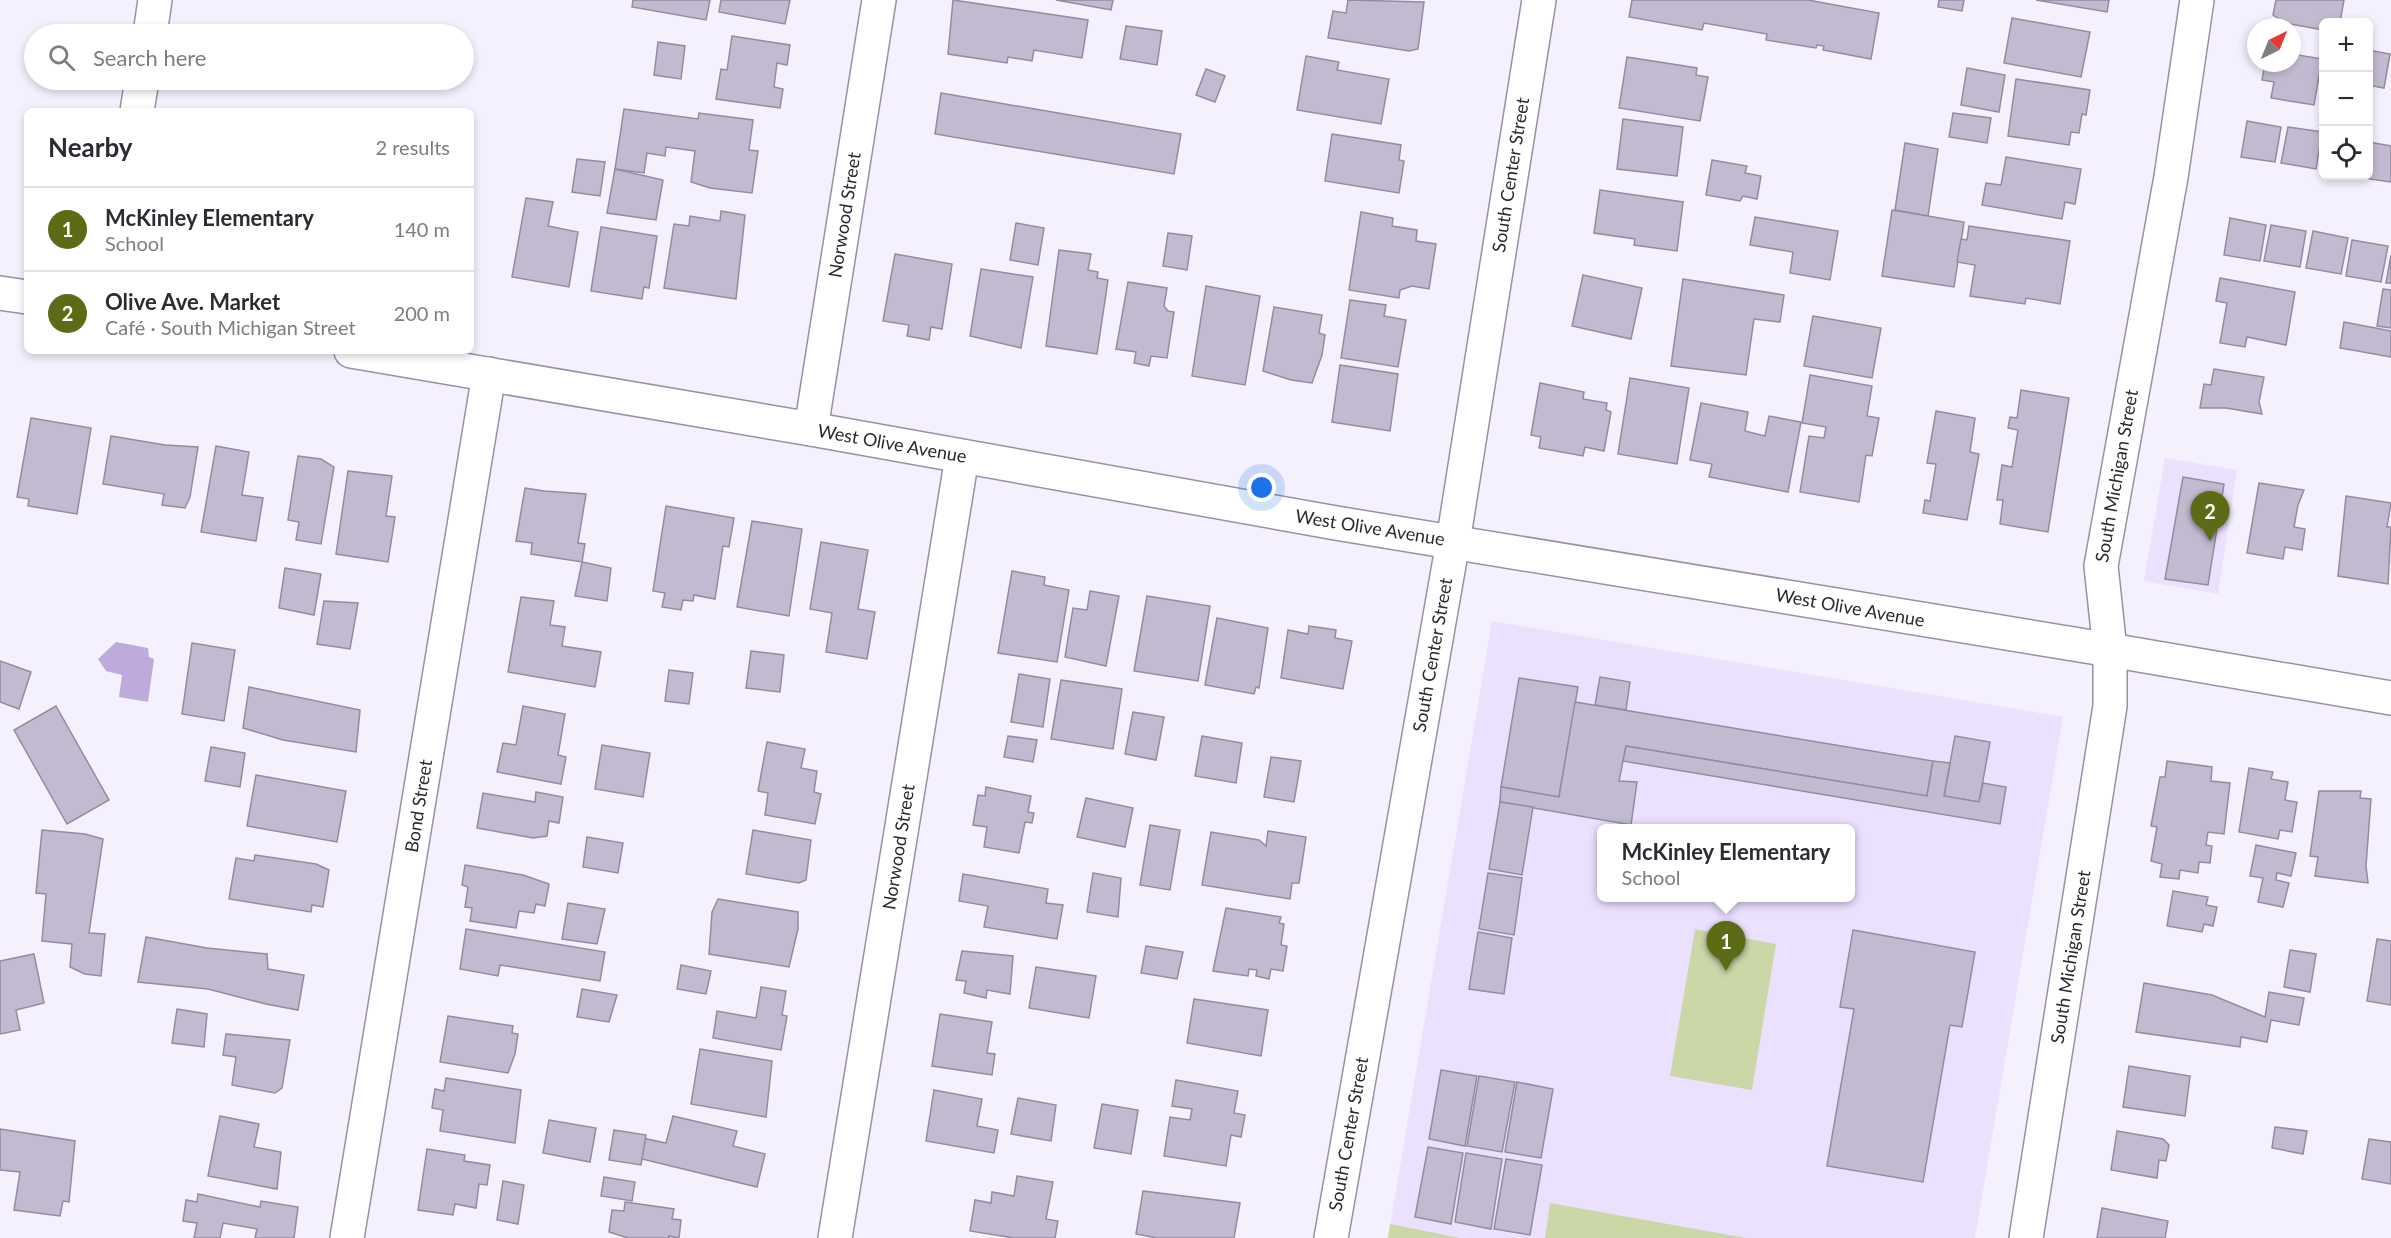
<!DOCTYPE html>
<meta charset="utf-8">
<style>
body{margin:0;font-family:Lato,sans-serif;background:#f2f2f3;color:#2b2b33}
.controls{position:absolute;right:18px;top:18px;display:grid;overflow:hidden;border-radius:9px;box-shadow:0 3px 9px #0003}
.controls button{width:54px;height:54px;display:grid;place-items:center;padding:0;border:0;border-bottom:2px solid #e1e1e2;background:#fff;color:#2b2b33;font:30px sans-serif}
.compass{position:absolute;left:2247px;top:18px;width:54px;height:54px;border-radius:50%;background:#fff;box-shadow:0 3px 9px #0003;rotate:43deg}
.you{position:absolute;left:1262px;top:488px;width:21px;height:21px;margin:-15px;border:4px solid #fff;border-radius:50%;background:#1a73e8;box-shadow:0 0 0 9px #1a73e833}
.badge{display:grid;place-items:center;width:39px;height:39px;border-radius:50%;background:#5c6c16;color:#fff;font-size:20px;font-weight:700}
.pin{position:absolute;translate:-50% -50px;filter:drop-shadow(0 2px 3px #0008)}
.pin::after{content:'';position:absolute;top:32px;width:21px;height:18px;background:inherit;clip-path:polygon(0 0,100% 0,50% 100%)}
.popup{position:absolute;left:1597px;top:824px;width:258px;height:78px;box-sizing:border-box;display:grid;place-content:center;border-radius:9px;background:#fff;filter:drop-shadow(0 2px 4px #0005);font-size:20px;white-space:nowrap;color:#7c7c81}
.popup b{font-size:22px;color:#2b2b33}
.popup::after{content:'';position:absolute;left:50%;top:100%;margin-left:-12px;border:12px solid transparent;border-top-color:#fff}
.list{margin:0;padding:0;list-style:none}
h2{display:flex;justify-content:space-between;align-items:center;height:78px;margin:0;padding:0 24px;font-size:26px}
h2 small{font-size:20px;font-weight:400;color:#7c7c81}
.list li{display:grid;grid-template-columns:39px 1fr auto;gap:18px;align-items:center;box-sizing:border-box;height:84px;padding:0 24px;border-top:2px solid #e1e1e2}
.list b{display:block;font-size:22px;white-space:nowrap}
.list p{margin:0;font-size:20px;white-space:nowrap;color:#7c7c81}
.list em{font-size:20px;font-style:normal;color:#7c7c81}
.icon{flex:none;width:33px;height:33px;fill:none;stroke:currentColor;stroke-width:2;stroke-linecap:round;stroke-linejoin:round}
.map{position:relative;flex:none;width:2391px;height:1238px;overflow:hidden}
.search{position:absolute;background:#fff;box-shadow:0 3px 9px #0003;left:24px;top:24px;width:450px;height:66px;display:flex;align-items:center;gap:15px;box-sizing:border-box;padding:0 21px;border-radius:33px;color:#7c7c81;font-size:22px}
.panel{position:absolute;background:#fff;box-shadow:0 3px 9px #0003;left:24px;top:108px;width:450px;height:246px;border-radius:9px}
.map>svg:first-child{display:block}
</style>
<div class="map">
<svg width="2391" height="1238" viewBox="0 0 2391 1238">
<rect width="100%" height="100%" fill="#f5f0fe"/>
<g fill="#ece0ff" fill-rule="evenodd">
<path d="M2165,458l72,12 -19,124 -74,-13z"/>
<path d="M1492,621l571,96 -88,521h-587zM1602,828h248v70h-248z"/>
</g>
<g fill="#cbd7a7">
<path d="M1695,929l81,15 -24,146 -82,-14z"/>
<path d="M1550,1203l196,35h-201z"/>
<path d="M1390,1224l70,14h-72z"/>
</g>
<path fill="#beabdc" d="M116,642l32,6 1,9 5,2 -6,43 -29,-5 3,-22 -16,-4 -8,-12z"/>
<g fill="#c2bad0" stroke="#938ba0" stroke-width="1.5">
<path d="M633,0h77l-4,20 -74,-13z"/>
<path d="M721,0h69l-5,24 -66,-12z"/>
<path d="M953,0l135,20 -6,38 -48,-8 -2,11 -24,-4 -1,6 -59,-9z"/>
<path d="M1056,0h57l-2,10z"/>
<path d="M1348,0l76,2 -6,47 -9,2 -81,-13 5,-27 13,2z"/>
<path d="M1632,0h176l71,13 -8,46 -48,-9 1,-4 -7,-1 -1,3 -50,-8 1,-6 -63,-11 -2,7 -73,-13z"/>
<path d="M1939,0h25l-2,11 -24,-4z"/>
<path d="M2036,0h73l-2,12z"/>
<path d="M2276,0h68l-4,22h-16v8l-39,-7 -12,-8z"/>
<path d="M2012,18l78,14 -9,45 -77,-14z"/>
<path d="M1126,26l36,5 -5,34 -37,-6z"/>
<path d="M732,36l58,9 -3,20 -10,-2 -3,24 9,2 -3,19 -64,-9 5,-30 6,1z"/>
<path d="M658,42l27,4 -4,33 -27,-4z"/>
<path d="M2368,50l22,4 -6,34 -16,-3z"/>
<path d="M2292,54l30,5 -8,46 -43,-7 3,-16 -12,-2 3,-17h27z"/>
<path d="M1306,56l33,6 -2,8 52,9 -8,45 -84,-14z"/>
<path d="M1627,57l70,11 -1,7 12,2 -8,44 -81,-13z"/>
<path d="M1967,68l38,7 -6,37 -38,-7z"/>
<path d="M1206,69l19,7 -10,26 -19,-7z"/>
<path d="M2016,79l74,11 -4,25 -4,-1 -3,19 -8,-1 -2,13 -61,-9z"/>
<path d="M941,93l240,41 -7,40 -239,-40z"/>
<path d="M624,109l74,10 1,-6 54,7 -4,30 9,1 -6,42 -42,-5 -19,-6 4,-31 -29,-4 -1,9 -18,-3 -3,20 -29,-4z"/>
<path d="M1953,113l38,5 -4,25 -38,-6z"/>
<path d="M1623,119l60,8 -6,49 -60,-7z"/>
<path d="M2247,121l34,6 -6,35 -34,-5z"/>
<path d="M2288,127l34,5 -6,37 -35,-6z"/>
<path d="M1332,134l69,11 -2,15 5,1 -5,32 -74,-12z"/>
<path d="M2369,142l22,4v36l-28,-4 1,-2h4z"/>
<path d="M1905,143l33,6 -10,67 -33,-6z"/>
<path d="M2006,157l75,12 -6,35 -10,-2 -3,17 -80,-14 4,-22 15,2z"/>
<path d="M577,159l28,3 -5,34 -28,-4z"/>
<path d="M1712,160l35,6 -2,7 16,3 -4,23 -14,-3 -3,5 -34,-6z"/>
<path d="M615,169l48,11 -7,40 -49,-7z"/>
<path d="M1600,190l83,12 -6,49 -43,-6 1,-6 -41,-6z"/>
<path d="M526,198l27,4 -5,24 30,6 -9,55 -57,-10z"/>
<path d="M1892,210l72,12 -10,65 -72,-11z"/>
<path d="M721,211l24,4 -9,84 -72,-11 10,-64 15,2 1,-10 30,5z"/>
<path d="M1361,212l32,6 -1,8 25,4 -1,11 20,3 -7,45 -17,-3 -12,4 -1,8 -50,-8z"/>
<path d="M1755,217l83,14 -8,49 -40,-7 3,-21 -43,-7z"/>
<path d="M2230,218l36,7 -6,36 -36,-6z"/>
<path d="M1016,223l28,5 -6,37 -28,-5z"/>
<path d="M2271,225l35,6 -6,36 -36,-6z"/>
<path d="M1969,226l101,15 -10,63 -34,-6 -1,6 -55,-8 5,-31 -18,-3 4,-23 6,1z"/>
<path d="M601,227l56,9 -8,52 -5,-1 -2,12 -51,-8z"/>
<path d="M2313,231l35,7 -7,36 -35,-6z"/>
<path d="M1168,233l24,3 -5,34 -24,-4z"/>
<path d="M2352,240l36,6 -7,36 -35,-6z"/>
<path d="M1059,250l32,4 -3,16 10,2 -1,6 11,2 -11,74 -51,-8z"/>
<path d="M895,254l57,10 -10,65 -11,-2 -2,13 -22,-4 2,-11 -26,-4z"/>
<path d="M2391,255v28h-5z"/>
<path d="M981,269l52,8 -12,71 -51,-12z"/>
<path d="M1583,275l59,13 -11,51 -59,-13z"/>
<path d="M2220,278l75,14 -9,53 -39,-8 -2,10 -25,-4 7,-40 -11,-2z"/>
<path d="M1683,279l101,16 -4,27 -26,-3 -8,56 -75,-9z"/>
<path d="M1128,282l39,6 -3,18 4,5 6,1 -7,46 -16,-2 -2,10 -15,-3 2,-11 -20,-3z"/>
<path d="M1206,286l54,10 -15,89 -53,-9z"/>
<path d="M2383,289l8,1v38l-14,-2z"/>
<path d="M1350,300l36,5 -2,11 22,4 -8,47 -57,-9z"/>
<path d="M1274,307l48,8 -3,18 6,2 -3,20 -10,28 -21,-3 -28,-9z"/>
<path d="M1813,316l68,12 -9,50 -68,-12z"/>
<path d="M2344,322l47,9v26l-51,-9z"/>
<path d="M1340,365l58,9 -8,57 -58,-9z"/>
<path d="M2214,369l50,8 -5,25 3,12 -36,-6h-26l4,-24 7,1z"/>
<path d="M1810,375l62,11 -5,30 12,2 -7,38 -6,-1 -7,47 -59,-10 9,-56 15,2 2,-11 -24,-4z"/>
<path d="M1630,378l59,10 -12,76 -59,-10z"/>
<path d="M1540,383l44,9 -1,7 24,4 -1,7 5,2 -7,39 -19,-4 -2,9 -44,-8 2,-11 -10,-2z"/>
<path d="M2021,390l48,8 -21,134 -48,-8 3,-24h-6l5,-35 10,2 6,-37 -10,-2 2,-11 7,1z"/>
<path d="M1701,403l47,9 -3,19 20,5 4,-20 32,6 -13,70 -79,-15 3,-13 -22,-4z"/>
<path d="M1936,411l39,7 -5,34 9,2 -12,66 -44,-7 2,-13 5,1 6,-37 -9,-1z"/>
<path d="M31,418l60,10 -14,86 -49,-8 1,-7 -12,-2z"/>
<path d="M111,436l54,9 33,2 -8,50 -5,11 -23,-3 2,-11 -61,-10z"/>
<path d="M216,446l33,6 -7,43 21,3 -7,43 -55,-9z"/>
<path d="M298,456l23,3 13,8 -13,77 -25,-4 3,-18 -11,-2z"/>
<path d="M348,471l44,5 -6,40 9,1 -7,45 -52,-8z"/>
<path d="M2183,477l41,7 -16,101 -43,-6z"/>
<path d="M2259,483l45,7 -6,15 -4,22 11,2 -3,21 -17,-3 -2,12 -36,-6z"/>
<path d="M525,488l19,3 42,3 -8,49 7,1 -3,18 -51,-8 1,-11 -16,-2z"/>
<path d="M2346,496l45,7 -4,24h4l-3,57 -50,-8z"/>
<path d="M666,506l68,12 -5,29 -6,-1 -8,53 -21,-4 -1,6 -10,-1 -2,10 -19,-3 3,-14 -12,-2z"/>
<path d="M752,521l50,8 -13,87 -52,-9z"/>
<path d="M821,542l47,8 -10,59 17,3 -8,47 -41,-7 6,-39 -22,-4z"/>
<path d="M582,562l29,6 -4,33 -32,-5z"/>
<path d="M285,568l36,6 -7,41 -35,-7z"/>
<path d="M1012,571l33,6 -1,8 25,5 -12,72 -59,-9z"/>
<path d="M1090,591l29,5 -13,70 -41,-9 8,-49 14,2z"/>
<path d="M1147,596l63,10 -12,75 -64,-10z"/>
<path d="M521,597l33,4 -4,24 15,2 -3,19 39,6 -6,35 -87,-15z"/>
<path d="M324,601l34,2 -8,46 -33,-5z"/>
<path d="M1217,618l51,10 -9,60 -3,-1 -2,7 -49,-9z"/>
<path d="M1309,626l27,4 -1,8 17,3 -9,48 -62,-11 7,-48 20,4z"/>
<path d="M192,643l43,7 -11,71 -42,-7z"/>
<path d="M751,651l33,4 -4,37 -34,-4z"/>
<path d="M0,661l31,11 -12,37 -19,-7z"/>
<path d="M669,670l24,3 -4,31 -24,-3z"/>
<path d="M1019,674l31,5 -7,48 -32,-5z"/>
<path d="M1600,677l30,5 -4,28 -31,-5z"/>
<path d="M1519,678l59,9 -19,110 -58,-10z"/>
<path d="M1061,680l61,9 -9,60 -62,-10z"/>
<path d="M249,687l111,23 -4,42 -73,-12 -40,-12z"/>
<path d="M1575,702l358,59 -6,35 -301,-50 -7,35 18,1 -6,43 -131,-23 1,-15 58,10z"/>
<path d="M56,706l53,94 -42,24 -53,-94z"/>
<path d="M523,706l42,8 -7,41 8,2 -5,27 -64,-12 6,-29 13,2z"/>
<path d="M1133,712l31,5 -8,43 -31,-6z"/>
<path d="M1008,736l29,4 -4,22 -29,-5z"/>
<path d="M1202,736l40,7 -6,40 -41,-7z"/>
<path d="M1955,736l35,6 -11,60 -35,-6z"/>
<path d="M767,742l38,7 -4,19 16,3 -3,21 7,2 -6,30 -50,-9 3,-22 -10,-2z"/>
<path d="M602,745l48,8 -7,44 -48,-8z"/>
<path d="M1626,746l301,50 6,-35 17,2 -6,33 35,6 4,-19 23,4 -6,37 -377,-63z"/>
<path d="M211,747l34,6 -5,34 -35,-6z"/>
<path d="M1271,757l30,4 -7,41 -30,-5z"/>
<path d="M2167,761l45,6 -1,14 19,2 -6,51 -16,-2 -2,13 6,1 -2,17 -11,-1 -1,11 -18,-3 -1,9 -19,-2 2,-13 -11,-3 6,-34 -6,-1 9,-49h5z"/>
<path d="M2249,768l24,4 -2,7 17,3 -3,18 12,2 -5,30 -12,-2 -2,9 -39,-7z"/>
<path d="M256,775l90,16 -9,51 -90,-16z"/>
<path d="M986,787l45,9 -3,16 6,1 -2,10 -7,-1 -6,31 -35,-6 3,-20 -14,-2 5,-30 7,1z"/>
<path d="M2319,791h42l-1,7 11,1 -5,67 2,17 -53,-7 3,-19 -8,-1z"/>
<path d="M536,792l27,5 -4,26 -10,-2 -2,15 -14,2 -56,-10 6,-35 52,9z"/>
<path d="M1086,798l47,10 -8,39 -48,-10z"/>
<path d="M1500,802l33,5 -11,68 -33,-6z"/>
<path d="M1150,825l30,5 -10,60 -30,-5z"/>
<path d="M42,830l43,4 18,5 -14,94 16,1 -4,42 -16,-2 -15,-7 2,-23 -30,-3 4,-47 -10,-1z"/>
<path d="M753,830l58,10 -5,40 -7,3 -53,-9z"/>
<path d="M1268,831l38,6 -7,46h-7l-2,16 -88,-14 9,-53 48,8 7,6z"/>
<path d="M587,837l36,6 -5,30 -35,-6z"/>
<path d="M2256,845l40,8 -5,23 -14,-3 -1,7 13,3 -6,24 -25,-5 5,-24 -13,-2z"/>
<path d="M255,855l61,9 13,6 -6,37 -11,-2 -1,7 -82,-13 7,-41 18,3z"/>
<path d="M465,865l58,10 26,9 -4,22 -9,-2 -2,9 -15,-2 -3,17 -46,-7 2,-13 -7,-1 3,-20 -6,-2z"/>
<path d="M1093,873l28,5 -3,39 -31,-5z"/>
<path d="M1488,873l34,5 -8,57 -35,-6z"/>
<path d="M963,874l85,15 -2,14 17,2 -6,34 -73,-12 4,-21 -29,-5z"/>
<path d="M2173,891l35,6 -2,8 11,2 -4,19 -9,-2 -2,8 -35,-6z"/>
<path d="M718,899l80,13v17l-9,38 -80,-13 3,-42z"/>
<path d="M568,903l37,6 -8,35 -35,-5z"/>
<path d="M1226,908l55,9 -2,6 5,1 -3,21 6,1 -4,25 -12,-2 -2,10 -13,-3 1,-6 -8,-1 -1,7 -35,-5z"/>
<path d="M466,929l139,23 -5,29 -100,-16 -2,11 -38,-7z"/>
<path d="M1853,930l122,22 -13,75 -12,-2 -27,157 -96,-16 27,-157 -14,-2z"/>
<path d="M1478,932l34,6 -8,56 -35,-5z"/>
<path d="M146,937l61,11 60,6 1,15 36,6 -6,35 -32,-6 -58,-15 -70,-7z"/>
<path d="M2377,939l14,2v64l-24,-4z"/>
<path d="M1146,946l37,6 -6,27 -36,-6z"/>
<path d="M2290,950l26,4 -6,38 -26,-5z"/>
<path d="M962,951l51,5 -3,38 -23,-4 -1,8 -22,-5 2,-12 -10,-1z"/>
<path d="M34,954l10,49 -28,7 4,20 -20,4v-73z"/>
<path d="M681,965l30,6 -5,23 -29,-5z"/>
<path d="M1036,967l60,9 -7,42 -60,-10z"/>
<path d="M2144,983l68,12 53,22 4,-25 35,6 -5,27 -28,-5 -4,22 -26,-5 -1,10 -104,-15z"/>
<path d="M761,987l25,4 -4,24 5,1 -6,34 -68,-12 4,-27 39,7z"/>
<path d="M582,989l35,6 -8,27 -32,-5z"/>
<path d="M1194,999l74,11 -7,46 -74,-13z"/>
<path d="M177,1009l30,5 -3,33 -32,-4z"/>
<path d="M940,1014l52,8 -5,31 8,1 -3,21 -60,-9z"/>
<path d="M448,1016l65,10 -1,7 6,1 -3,20 -7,19 -68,-11z"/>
<path d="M226,1034l64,6 -8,48 -7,5 -43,-8 4,-28 -13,-2z"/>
<path d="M700,1049l72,12 -6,56 -75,-13z"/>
<path d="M2129,1066l61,10 -5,40 -62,-9z"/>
<path d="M1441,1070l36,6 -12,70 -36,-7z"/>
<path d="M1479,1076l36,6 -13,70 -35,-6z"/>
<path d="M446,1078l75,12 -6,53 -75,-12 3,-21 -11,-2 3,-19 9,2z"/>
<path d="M1176,1080l62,11 -4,22 11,2 -4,22 -10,-2 -5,31 -62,-10 6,-39 20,3 2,-11 -20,-3z"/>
<path d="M1517,1082l36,7 -12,69 -36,-6z"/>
<path d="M934,1090l48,9 -5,27 21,4 -4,23 -68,-12z"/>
<path d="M1018,1098l38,7 -5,36 -40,-7z"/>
<path d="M1102,1104l36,6 -7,44 -37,-6z"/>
<path d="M220,1116l39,8 -5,23 27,5 -4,37 -69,-13z"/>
<path d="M673,1116l64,15 -4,15 32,8 -8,33 -119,-29 4,-20 24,5z"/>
<path d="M549,1120l47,8 -6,34 -47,-9z"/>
<path d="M2275,1127l32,4 -4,23 -31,-6z"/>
<path d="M0,1129l75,12 -6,61 -6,-1 -3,15 -46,-6 6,-38 -20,-2z"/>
<path d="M614,1130l32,5 -5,30 -32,-5z"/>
<path d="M2117,1131l46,8 6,6 -3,16 -7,-1 -2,18 -46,-8z"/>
<path d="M2369,1139l22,3v42l-29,-5z"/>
<path d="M1428,1147l35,6 -12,71 -36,-7z"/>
<path d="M427,1149l38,6 -1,6 26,4 -3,20 -8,-1 -3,24 -21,-4 -2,11 -35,-5z"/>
<path d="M1466,1153l36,6 -11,70 -36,-7z"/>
<path d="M1506,1159l36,6 -12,70 -36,-6z"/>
<path d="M1017,1176l36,6 -7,37 12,2 -3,17h-41l-44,-7 5,-31 16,3 1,-11 22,4z"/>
<path d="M604,1177l31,5 -3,19 -31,-5z"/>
<path d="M503,1181l21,4 -6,39 -21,-4z"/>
<path d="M1143,1191l97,12 -6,35h-77l-21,-4z"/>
<path d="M198,1194l62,13 1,-6 37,6 -4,31h-39l2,-9 -34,-6 -3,15h-26l3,-15 -14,-2 3,-21 11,2z"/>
<path d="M625,1202l49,7 -2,10 9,1 -2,18 -10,-2v2h-41l-19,-6 3,-22 12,1z"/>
<path d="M2102,1208l66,13 -3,17h-68z"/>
</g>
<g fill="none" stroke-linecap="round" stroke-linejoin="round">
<defs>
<g id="minor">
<path d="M150,34l5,-34"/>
<path d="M137,111l5,-31"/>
<path d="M0,293l27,4"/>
<path d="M351,351l460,78 525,94 774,127 281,48"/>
<path d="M811,429l68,-429"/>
<path d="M347,1238l142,-864"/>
<path d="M835,1238l127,-781"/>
<path d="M1331,1238l122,-696 86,-542"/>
<path d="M2026,1238l84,-532v-56l-9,-84 70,-389 26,-177"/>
</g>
</defs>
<use href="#minor" stroke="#9890a6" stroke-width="36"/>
<use href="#minor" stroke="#fff" stroke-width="33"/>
</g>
<g text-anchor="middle" stroke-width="4.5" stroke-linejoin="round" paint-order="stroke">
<g font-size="18" fill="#2b2730" stroke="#fff">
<text transform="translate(1511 175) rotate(-81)" y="6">South Center Street</text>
<text transform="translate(845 215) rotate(-81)" y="6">Norwood Street</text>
<text transform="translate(892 444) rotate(10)" y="6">West Olive Avenue</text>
<text transform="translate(2117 476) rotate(-80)" y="6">South Michigan Street</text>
<text transform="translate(1370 528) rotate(9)" y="6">West Olive Avenue</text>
<text transform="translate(1850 608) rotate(10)" y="6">West Olive Avenue</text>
<text transform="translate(1433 655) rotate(-80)" y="6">South Center Street</text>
<text transform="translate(419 806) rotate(-81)" y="6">Bond Street</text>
<text transform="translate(899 847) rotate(-81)" y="6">Norwood Street</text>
<text transform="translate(2071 957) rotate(-81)" y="6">South Michigan Street</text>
<text transform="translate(1349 1134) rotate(-80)" y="6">South Center Street</text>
</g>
</g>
</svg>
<div class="controls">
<button>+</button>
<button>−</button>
<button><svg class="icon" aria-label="locate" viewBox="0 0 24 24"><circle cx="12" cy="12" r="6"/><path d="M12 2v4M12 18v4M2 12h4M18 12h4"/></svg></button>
</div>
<svg class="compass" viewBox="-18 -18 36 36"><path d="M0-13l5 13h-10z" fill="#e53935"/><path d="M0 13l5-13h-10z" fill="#7c7c81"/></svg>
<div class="you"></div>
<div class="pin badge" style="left:1726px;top:971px">1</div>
<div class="popup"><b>McKinley Elementary</b>School</div>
<div class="pin badge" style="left:2210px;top:541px">2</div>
<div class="search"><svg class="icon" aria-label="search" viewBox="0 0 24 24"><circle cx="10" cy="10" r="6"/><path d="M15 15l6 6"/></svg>Search here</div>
<section class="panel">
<h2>Nearby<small>2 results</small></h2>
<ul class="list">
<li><span class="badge">1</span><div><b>McKinley Elementary</b><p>School</p></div><em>140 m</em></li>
<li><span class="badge">2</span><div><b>Olive Ave. Market</b><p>Café · South Michigan Street</p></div><em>200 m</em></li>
</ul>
</section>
</div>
